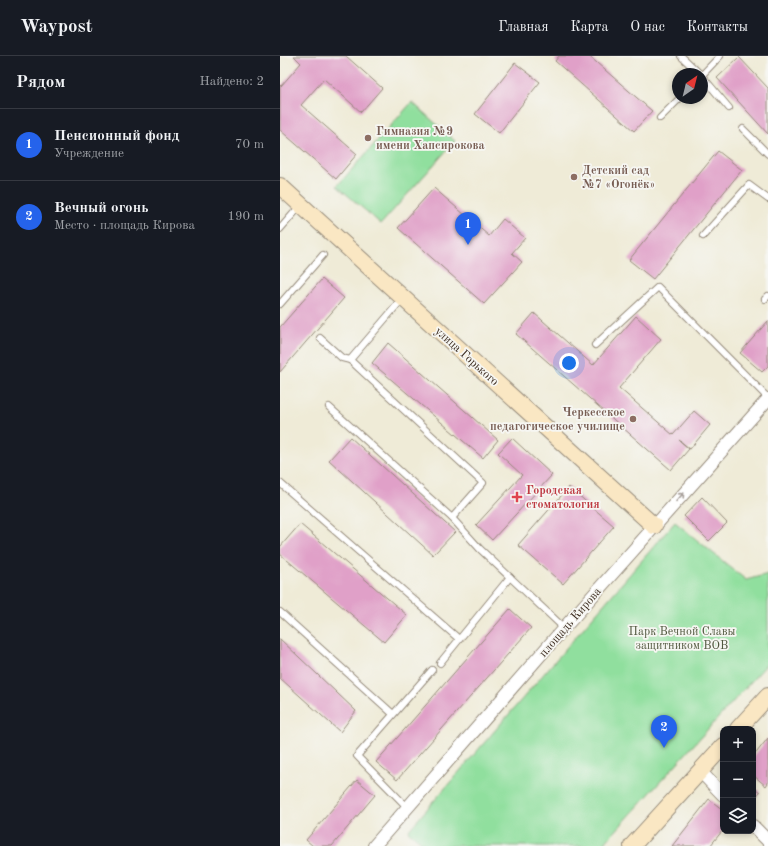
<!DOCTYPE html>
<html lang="ru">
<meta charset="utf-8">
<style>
body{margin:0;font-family:"Old Standard TT",serif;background:#242831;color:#f1f3f6}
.controls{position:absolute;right:12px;bottom:12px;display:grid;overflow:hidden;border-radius:8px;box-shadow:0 2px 6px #0003}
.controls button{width:36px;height:36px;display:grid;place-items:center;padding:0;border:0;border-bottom:1px solid #363941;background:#171b24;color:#f1f3f6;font:20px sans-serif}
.compass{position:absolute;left:392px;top:12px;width:36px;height:36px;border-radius:50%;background:#171b24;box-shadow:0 2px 6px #0003;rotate:35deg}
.you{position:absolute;left:289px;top:307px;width:14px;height:14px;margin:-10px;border:3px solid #fff;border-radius:50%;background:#1a73e8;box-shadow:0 0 0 6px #1a73e833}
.badge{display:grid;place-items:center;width:26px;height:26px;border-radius:50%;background:#2563eb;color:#fff;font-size:13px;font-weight:700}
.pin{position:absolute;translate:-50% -33px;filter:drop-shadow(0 1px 2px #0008)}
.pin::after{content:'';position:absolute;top:21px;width:14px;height:12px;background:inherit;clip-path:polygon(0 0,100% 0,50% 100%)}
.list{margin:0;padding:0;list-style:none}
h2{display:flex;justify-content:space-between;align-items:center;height:52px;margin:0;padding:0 16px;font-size:17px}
h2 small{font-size:13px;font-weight:400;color:#9ea1a6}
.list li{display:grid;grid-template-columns:26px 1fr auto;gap:12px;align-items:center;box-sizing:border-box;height:72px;padding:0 16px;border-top:1px solid #363941}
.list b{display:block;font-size:15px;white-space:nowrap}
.list p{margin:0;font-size:13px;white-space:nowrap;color:#9ea1a6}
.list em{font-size:13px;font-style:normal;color:#9ea1a6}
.icon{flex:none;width:22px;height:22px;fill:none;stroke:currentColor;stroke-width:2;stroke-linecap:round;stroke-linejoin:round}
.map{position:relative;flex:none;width:488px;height:790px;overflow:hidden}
header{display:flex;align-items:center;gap:24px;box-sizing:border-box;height:56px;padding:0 20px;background:#171b24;border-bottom:1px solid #363941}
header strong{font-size:19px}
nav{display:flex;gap:22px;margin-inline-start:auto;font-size:14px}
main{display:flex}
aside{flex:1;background:#171b24}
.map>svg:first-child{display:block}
</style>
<header>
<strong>Waypost</strong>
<nav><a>Главная</a><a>Карта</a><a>О нас</a><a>Контакты</a></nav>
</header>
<main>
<aside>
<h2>Рядом<small>Найдено: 2</small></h2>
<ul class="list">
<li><span class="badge">1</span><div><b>Пенсионный фонд</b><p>Учреждение</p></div><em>70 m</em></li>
<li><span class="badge">2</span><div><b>Вечный огонь</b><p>Место · площадь Кирова</p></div><em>190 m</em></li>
</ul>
</aside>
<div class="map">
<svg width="488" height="790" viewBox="0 0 488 790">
<rect width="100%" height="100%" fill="#f6f6f2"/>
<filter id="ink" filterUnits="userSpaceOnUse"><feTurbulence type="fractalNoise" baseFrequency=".025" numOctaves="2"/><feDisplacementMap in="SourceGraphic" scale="8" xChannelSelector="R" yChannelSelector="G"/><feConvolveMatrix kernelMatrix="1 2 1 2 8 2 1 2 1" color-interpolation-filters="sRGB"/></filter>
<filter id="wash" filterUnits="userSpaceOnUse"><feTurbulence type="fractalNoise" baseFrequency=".012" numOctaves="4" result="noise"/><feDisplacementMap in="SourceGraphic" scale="16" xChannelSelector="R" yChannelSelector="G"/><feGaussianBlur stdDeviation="0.9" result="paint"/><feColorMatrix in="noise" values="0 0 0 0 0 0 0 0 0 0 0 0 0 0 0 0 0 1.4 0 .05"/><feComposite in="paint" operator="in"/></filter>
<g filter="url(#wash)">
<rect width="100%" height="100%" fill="#efebd7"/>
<g fill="#90df9e" stroke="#66845e">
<path d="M132,46l43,39 -74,83 -44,-38z"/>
<path d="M395,466l71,58 22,-6v89l-166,183h-176l-18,-15z"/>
</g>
<g id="blocks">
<g fill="#e0a0c8">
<path d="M14,0h52l36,32 -21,24 -37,-33 -23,26 56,49 -21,25 -56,-49v-45l1,1 20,-23z"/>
<path d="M279,0h30l63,55 -18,20 -79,-70z"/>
<path d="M459,1l29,31v46l-51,-56z"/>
<path d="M235,7l25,19 -41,51 -24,-19z"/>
<path d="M438,95l24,19 -89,109 -24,-19z"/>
<path d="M154,132l55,48 14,-17 22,19 -13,15 10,9 -38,42 -86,-76z"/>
<path d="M42,223l22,19 -64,74v-45z"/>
<path d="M254,257l59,52 43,-49 25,23 -42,49 54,47 21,-24 16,14 -20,24 -11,-9 10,9 -18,21 -155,-136z"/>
<path d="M488,265v45l-6,6 -22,-19z"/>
<path d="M108,287l110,97 -15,18 -111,-95z"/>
<path d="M70,381l105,95 -22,23 -104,-95z"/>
<path d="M232,382l40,37 -60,65 -16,-15 46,-50 -24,-22z"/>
<path d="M289,431l45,39 -51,58 -45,-39z"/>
<path d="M422,441l25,26 -18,18 -25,-25z"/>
<path d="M20,468l107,91 -23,27 -104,-88v-7z"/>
<path d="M230,553l21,19 -134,152 -21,-18z"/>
<path d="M0,583l76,72 -16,21 -60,-54z"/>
<path d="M488,682v45l-2,3 -13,-11v-18z"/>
<path d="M77,724l18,15 -43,51h-19l-7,-6z"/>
<path d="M473,731l7,5 -7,8z"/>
<path d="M429,743l14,11v20l-13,16h-38z"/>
</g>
</g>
</g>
<g filter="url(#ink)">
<use href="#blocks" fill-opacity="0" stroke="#958a7a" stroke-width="1"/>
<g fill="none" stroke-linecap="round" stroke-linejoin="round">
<defs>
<g id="lane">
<path d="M401,0l19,18"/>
<path d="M422,19l18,-19"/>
<path d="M422,20l27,32"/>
<path d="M380,62l20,-20"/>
<path d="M463,73l25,25"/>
<path d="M0,173l21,-24"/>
<path d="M423,180l46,-51 19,14"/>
<path d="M123,242l-53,62 133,123 -31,35"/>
<path d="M485,243l3,-3"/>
<path d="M0,248l43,-49"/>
<path d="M40,282l22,20 8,2"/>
<path d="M315,289l63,-58 110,111"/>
<path d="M49,351l123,111 28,31 84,79"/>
<path d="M0,427l179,156"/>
<path d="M0,556l113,102"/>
<path d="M160,607l70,-86"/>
<path d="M128,752l-51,-52 75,-86"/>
</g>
<g id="street">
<path d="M420,715l23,24"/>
<path d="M473,770l15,15"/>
<path d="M94,790l190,-218 204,-229"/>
</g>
<g id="secondary">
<path d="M0,130l374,340"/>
<path d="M458,673l30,-33"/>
<path d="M352,790l91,-100"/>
</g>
</defs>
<use href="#lane" stroke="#958a7a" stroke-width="8"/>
<use href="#street" stroke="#958a7a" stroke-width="14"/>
<use href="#secondary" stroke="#958a7a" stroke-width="18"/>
<use href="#lane" stroke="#fff" stroke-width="6"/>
<use href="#street" stroke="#fff" stroke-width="12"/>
<use href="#secondary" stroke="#fae7c3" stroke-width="16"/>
</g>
<defs><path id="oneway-shaft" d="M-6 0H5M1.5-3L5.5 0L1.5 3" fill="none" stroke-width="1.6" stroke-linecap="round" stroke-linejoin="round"/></defs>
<use stroke="#a79f9a" href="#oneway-shaft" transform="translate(400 441) rotate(-48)"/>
</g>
<g fill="#8d6e63" stroke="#f6f6f2" stroke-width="1.5">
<circle cx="88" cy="82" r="4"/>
<circle cx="294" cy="121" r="4"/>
<circle cx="353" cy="363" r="4"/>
</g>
<path fill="#e0444e" stroke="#f6f6f2" stroke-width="1.5" d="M235 435h4v4h4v4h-4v4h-4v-4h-4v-4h4z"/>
<g text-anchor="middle" stroke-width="3.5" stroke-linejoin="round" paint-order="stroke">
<g font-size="12" font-weight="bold" fill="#785e54" stroke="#f6f6f2" text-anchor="start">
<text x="96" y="79">Гимназия №9<tspan x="96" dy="14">имени Хапсирокова</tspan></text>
<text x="302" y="118">Детский сад<tspan x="302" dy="14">№7 «Огонёк»</tspan></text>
<text x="345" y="360" text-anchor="end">Черкесское<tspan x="345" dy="14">педагогическое училище</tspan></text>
</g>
<g font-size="12" fill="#3b2a1e" stroke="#f6f6f2">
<text transform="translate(187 300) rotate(42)" y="4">улица Горького</text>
<text transform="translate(290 566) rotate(-49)" y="4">площадь Кирова</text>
</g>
<g font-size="12" font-weight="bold" fill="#be3a42" stroke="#f6f6f2" text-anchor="start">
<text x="246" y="438">Городская<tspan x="246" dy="14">стоматология</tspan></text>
</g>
<g font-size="12" fill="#50573e" stroke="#f6f6f2">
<text x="402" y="579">Парк Вечной Славы<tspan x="402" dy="14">защитником ВОВ</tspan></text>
</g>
</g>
</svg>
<div class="controls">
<button>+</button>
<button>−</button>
<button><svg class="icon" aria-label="layers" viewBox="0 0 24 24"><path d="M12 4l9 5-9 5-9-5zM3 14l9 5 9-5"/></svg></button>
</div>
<svg class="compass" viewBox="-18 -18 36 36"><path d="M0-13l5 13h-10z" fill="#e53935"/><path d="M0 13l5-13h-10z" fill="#9ea1a6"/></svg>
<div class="you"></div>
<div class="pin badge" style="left:188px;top:189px">1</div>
<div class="pin badge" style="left:384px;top:692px">2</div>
</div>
</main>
